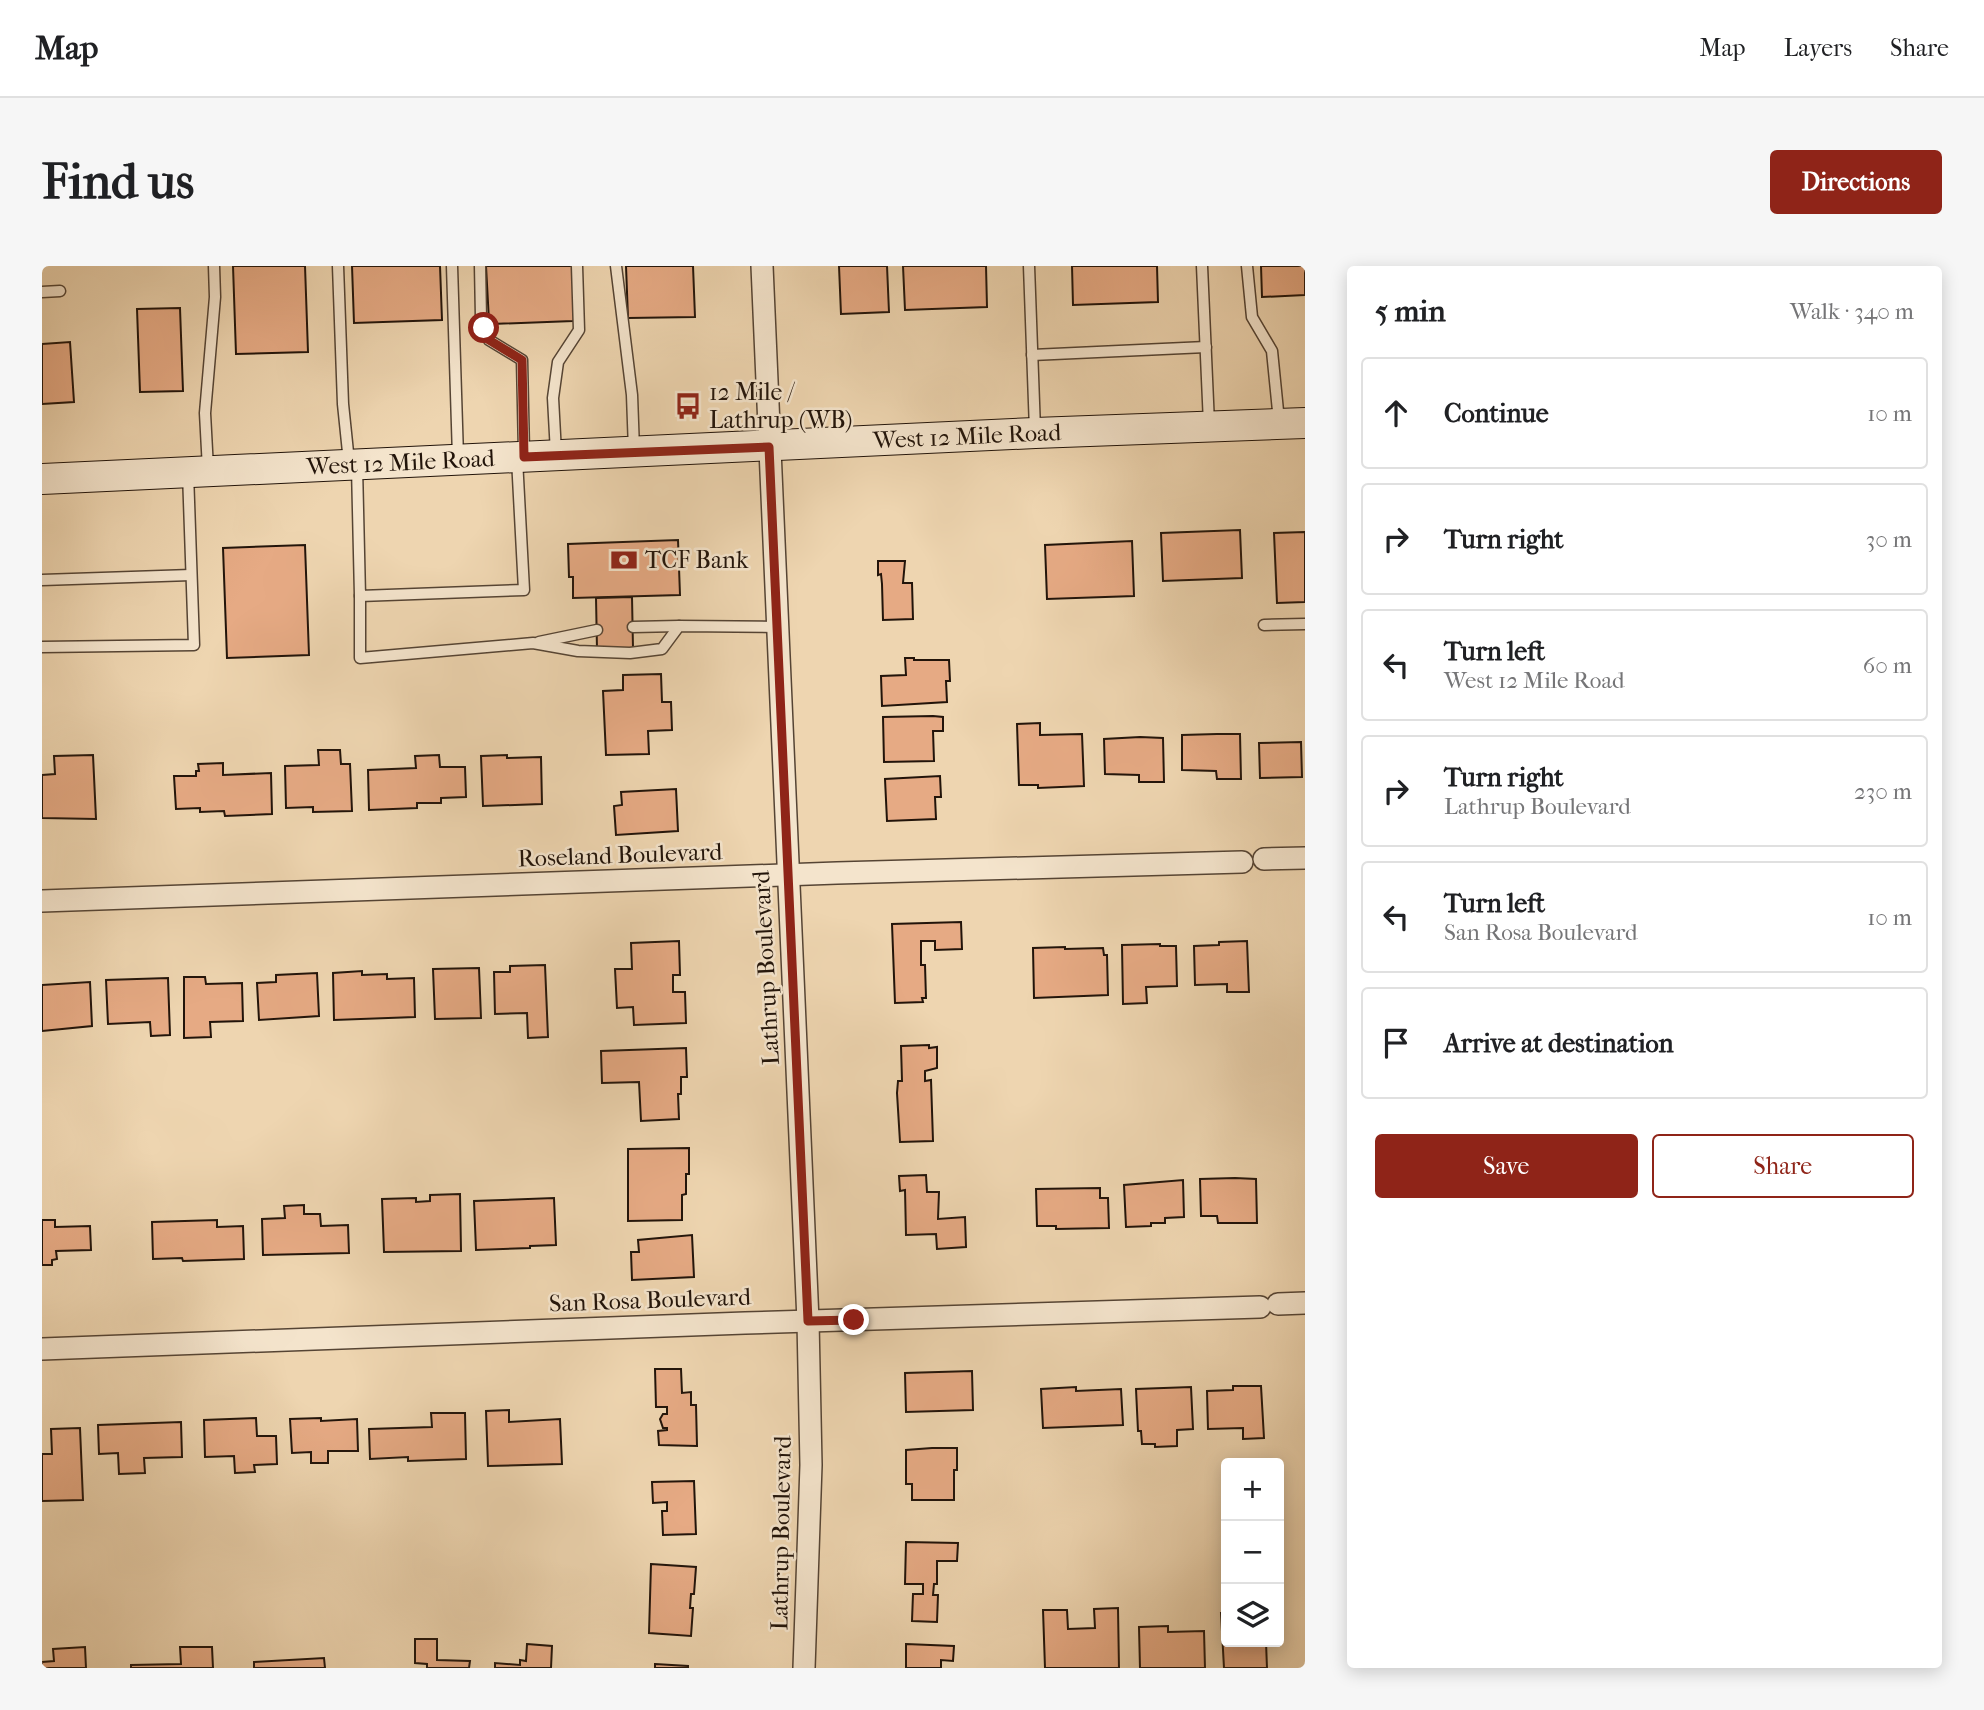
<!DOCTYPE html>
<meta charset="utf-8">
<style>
body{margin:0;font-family:"IM FELL French Canon",serif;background:#f6f6f6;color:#202124}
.controls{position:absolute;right:21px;bottom:21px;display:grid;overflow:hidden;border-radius:7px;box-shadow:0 4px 18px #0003}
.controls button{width:63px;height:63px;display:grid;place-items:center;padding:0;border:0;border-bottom:2px solid #e0e0e0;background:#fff;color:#202124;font:35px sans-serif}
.stop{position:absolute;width:21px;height:21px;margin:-16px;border:5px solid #8f2418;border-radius:50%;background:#fff}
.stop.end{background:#8f2418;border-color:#fff;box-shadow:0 2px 7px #0008}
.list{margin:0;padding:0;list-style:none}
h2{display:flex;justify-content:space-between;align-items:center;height:91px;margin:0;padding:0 28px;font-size:30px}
h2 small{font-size:23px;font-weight:400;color:#757577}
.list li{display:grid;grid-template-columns:46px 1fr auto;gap:21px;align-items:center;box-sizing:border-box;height:112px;margin:0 14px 14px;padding:0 14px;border:2px solid #e0e0e0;border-radius:7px}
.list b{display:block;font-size:26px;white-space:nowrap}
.list p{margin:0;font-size:23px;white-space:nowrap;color:#757577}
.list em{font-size:23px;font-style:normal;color:#757577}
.actions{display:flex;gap:14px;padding:21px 28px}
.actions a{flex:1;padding:16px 0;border:2px solid #8f2418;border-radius:7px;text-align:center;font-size:24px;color:#8f2418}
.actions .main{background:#8f2418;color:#fff}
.icon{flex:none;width:38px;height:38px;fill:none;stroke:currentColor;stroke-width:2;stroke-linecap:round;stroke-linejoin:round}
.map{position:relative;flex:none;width:1263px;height:1402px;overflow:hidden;border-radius:7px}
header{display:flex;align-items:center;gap:42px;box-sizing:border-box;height:98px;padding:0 35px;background:#fff;border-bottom:2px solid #e0e0e0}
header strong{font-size:33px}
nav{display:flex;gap:38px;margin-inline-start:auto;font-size:24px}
.intro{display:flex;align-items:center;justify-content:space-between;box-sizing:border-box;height:168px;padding:0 42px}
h1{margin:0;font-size:49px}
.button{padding:18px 32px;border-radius:7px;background:#8f2418;color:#fff;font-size:24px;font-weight:700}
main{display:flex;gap:42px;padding:0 42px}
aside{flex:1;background:#fff;border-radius:7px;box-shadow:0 4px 18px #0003}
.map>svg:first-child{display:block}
</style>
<header>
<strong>Map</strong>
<nav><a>Map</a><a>Layers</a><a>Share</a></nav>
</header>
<div class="intro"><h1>Find us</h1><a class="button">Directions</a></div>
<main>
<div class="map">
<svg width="1263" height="1402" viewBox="0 0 1263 1402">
<rect width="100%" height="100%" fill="#eed5b0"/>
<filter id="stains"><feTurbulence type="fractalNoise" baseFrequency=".00286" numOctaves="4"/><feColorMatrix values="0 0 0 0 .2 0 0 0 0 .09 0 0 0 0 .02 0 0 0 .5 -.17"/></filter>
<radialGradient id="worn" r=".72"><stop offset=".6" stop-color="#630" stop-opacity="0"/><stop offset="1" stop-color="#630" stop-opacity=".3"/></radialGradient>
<g fill="#e6aa84" stroke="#22140a" stroke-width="2">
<path d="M191,0h72l3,86 -72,2z"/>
<path d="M310,0h88l2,54 -88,3z"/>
<path d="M444,0h88l2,51 -3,4 -81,3 -3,-3z"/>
<path d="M584,0h67l2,51 -67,1z"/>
<path d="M797,0h48l2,46 -48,2z"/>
<path d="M861,0h83l1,41 -82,3z"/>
<path d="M1030,0h85l1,36 -85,3z"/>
<path d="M1219,0h44v29l-43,2z"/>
<path d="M138,42l3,83 -43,1 -3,-83z"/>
<path d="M28,76l4,60 -32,2v-60z"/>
<path d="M1198,264l2,48 -79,3 -2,-48z"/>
<path d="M1263,266v70l-28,1 -3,-70z"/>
<path d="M636,274l2,55 -107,3v-21h-4l-1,-33z"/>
<path d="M1090,275l2,55 -87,3 -2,-54z"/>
<path d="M263,279l4,110 -82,3 -4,-110z"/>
<path d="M836,295h27l-2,22h9l1,36 -30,1 -1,-36 -1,-10 -3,1z"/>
<path d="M590,331l1,51 -36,1 -1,-51z"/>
<path d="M863,392h9v2h35l1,21h-4l1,21 -65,4 -1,-30 25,-1z"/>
<path d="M619,408l1,28h9l1,28 -24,1 1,23 -43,1 -3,-64 20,-1v-15z"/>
<path d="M891,450l10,1v14h-10l1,30 -50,1 -1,-45z"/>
<path d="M998,457v12l42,-1 2,52 -46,2v-3h-19l-2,-61z"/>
<path d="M1175,468h23l1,45h-24l-1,-8 -34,-1v-35z"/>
<path d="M1098,471l23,1 1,44h-25v-7l-34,-1 -1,-35z"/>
<path d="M1259,476l1,35 -42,1 -1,-35z"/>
<path d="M276,484h22l1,14h9l2,47 -39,1v-5l-27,1 -1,-42 34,-1z"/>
<path d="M51,489l3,64 -54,-1v-43l13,-1 -1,-18z"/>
<path d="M397,489l1,12h25l1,30 -25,1v5h-24v5l-48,2 -1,-40 48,-2 -1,-12z"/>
<path d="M465,489v3l34,-1 1,47 -59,2 -2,-50z"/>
<path d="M181,497v12l48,-2 1,41 -47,2 -1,-5 -24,1v-4l-24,1 -2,-33h22v-5h3l-1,-7z"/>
<path d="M898,510l1,21h-6l1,22 -49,2 -2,-42z"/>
<path d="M634,523l2,42 -62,4 -2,-29 8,-1 -1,-13z"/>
<path d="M919,656l1,27 -27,1v-9h-14v24h4l1,33h-4l1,4 -28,1 -3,-79z"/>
<path d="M637,675l1,34h-7v17h12l1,31 -52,2 -1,-18 -16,1 -2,-39h17l-1,-26z"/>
<path d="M1205,675l2,51h-22v-8l-32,1 -1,-39 25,-1v-3z"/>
<path d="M1118,678v2h16l1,40 -31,1 1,16 -24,1 -1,-59z"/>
<path d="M1023,681v2l38,-1 1,7h3l1,40 -74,3 -1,-50z"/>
<path d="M503,699l3,72 -20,1 -1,-25 -32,1 -1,-42h16v-6z"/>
<path d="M437,702l2,50 -46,1 -2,-50z"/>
<path d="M320,705v4l25,-1v5l27,-1 1,39 -81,3 -1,-47z"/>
<path d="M275,707l2,43 -60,4 -2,-37 19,-1v-7z"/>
<path d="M142,711h21l1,7 36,-1 1,38 -33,1 1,15 -27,1z"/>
<path d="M126,712l2,57 -19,1 -1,-14 -42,2 -2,-44z"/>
<path d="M48,716l2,44 -50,5v-46z"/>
<path d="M887,779v3l8,-1v21l-12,3v10l6,-1 2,61 -33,1 -3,-49 1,-12h4l-1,-35z"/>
<path d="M644,782l1,29h-6v17h-3l1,25 -38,2 -2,-39 -37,1 -1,-32z"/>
<path d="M647,882v26h-3v20l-4,1v25l-54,1v-72z"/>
<path d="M884,909l1,17h12l-1,27 27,-2 1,30 -29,2 -1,-15 -30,1 -1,-45 -5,1 -1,-15z"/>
<path d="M1193,912l21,1 1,44h-39l-1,-7h-16l-1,-37z"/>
<path d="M1141,914l1,37 -19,1v5h-14v3l-25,1 -2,-42z"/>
<path d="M1058,922v10h8l1,30 -53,1v-3h-19l-1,-37z"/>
<path d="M418,928l1,57 -77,1 -2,-53 34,-1v4l14,-1v-6z"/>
<path d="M512,932l2,47 -26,1v2l-54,2 -2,-49z"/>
<path d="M262,939v9h16l1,12 27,-1 1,28 -86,2 -1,-36 23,-1 -1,-12z"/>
<path d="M0,954h13v7l35,-1 1,24 -35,1 1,8 -5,1v5h-10z"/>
<path d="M175,954v7l26,-1 1,33 -61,2 -1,-3 -29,1 -1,-37z"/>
<path d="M650,969l2,42 -62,3 -1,-28h8l-1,-12z"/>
<path d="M613,1103h26l1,24 9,-1v13h5l1,41 -38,-1 -1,-14 9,-1v-2h-4l-3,-9 3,-5h4v-7h-11z"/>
<path d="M930,1105l1,39 -67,2 -1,-39z"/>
<path d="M1191,1120h28l3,52 -21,1v-11l-35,1 -1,-38 26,-1z"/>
<path d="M1034,1121v4l45,-2 2,36 -80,3 -2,-39z"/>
<path d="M1149,1121l2,42 -16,1v16l-22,1v-3h-13l-1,-13h-3l-2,-42z"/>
<path d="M467,1144v12l51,-3 2,45 -74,2 -2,-55z"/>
<path d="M389,1147h34l1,46 -58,2v-4l-38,2 -1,-30 63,-2z"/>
<path d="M214,1152l1,18h19l1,28 -23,1 1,7 -20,1 -1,-17 -29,1 -1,-37z"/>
<path d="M279,1152v3l36,-2 1,32h-30v12h-17v-11l-19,1 -2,-34z"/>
<path d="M139,1156l1,35 -38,1 1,15 -26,1 -1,-21 -19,1 -1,-29z"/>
<path d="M38,1162l3,72 -41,1v-47h10l-1,-25z"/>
<path d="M890,1182h25v22h-3v30h-42v-16h-6v-34z"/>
<path d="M652,1215l2,53 -33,1 -1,-24h5v-9l-14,1 -1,-21z"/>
<path d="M864,1276l52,1 -1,18h-20v23h-3l-1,11h5l-1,27 -25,-1 1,-27h10v-10h-18z"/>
<path d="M609,1298l45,3 -2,27h-3l-1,14h3l-2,28 -42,-3z"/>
<path d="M1076,1342l1,60h-74l-2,-58h24l1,19 27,-1 -1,-19z"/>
<path d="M1179,1347h5v29h40l1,26h-43z"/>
<path d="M1126,1360v6l36,-1 1,37h-65l-1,-41z"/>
<path d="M373,1373h22v21l33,1 -1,7h-42v-4l-12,-1z"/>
<path d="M485,1378l25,2 -1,22h-56v-5l25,2v-5l6,1z"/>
<path d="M864,1378l48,2 -1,15 -12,-1v8h-35z"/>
<path d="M43,1381l1,21h-44v-6l12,-1 -1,-12z"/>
<path d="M138,1381h32l1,21h-82v-3l50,-1z"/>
<path d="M282,1392l1,10h-71v-6z"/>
<path d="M613,1398l33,2v2h-33z"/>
</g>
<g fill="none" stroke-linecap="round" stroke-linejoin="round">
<defs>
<g id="service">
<path d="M296,0l5,138 6,58"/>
<path d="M410,0l6,191"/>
<path d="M438,0l1,52 8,22 33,20 2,93"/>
<path d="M574,0l16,129 2,55"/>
<path d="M987,0l6,164"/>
<path d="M1160,0l7,158"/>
<path d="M1205,0l5,51 20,34 7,70"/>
<path d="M0,26l18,-1"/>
<path d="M990,89l174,-8"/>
<path d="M514,187l-3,-55 5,-36 21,-32 -2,-64"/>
<path d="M315,201l3,129 164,-6 -7,-131"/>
<path d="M166,203l-3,-56 10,-116 -1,-31"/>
<path d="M0,314l149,-5"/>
<path d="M318,330v62l173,-15 45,8 52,2 32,-4 17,-23 98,1"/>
<path d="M1222,359l41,-1"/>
<path d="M591,361l46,-1"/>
<path d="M497,376l58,-12"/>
<path d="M0,381l152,-2 -6,-172"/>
</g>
<g id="minor">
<path d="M720,0l46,1055 3,144 -7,203"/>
<path d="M1222,593l41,-1"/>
<path d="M0,635l795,-28 405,-11"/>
<path d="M1236,1038l27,-1"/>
<path d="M0,1083l703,-26 515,-16"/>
</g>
<g id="secondary">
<path id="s1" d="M0,213l993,-46 270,-10"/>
</g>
</defs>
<use href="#service" stroke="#554434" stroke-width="13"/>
<use href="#minor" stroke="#554434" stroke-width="24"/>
<use href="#secondary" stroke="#22140a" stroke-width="32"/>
<use href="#service" stroke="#f4e4cc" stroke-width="10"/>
<use href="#minor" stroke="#f4e4cc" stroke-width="21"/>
<use href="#secondary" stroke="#f4e4cc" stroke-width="30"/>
</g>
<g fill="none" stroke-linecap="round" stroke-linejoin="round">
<path stroke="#8f2418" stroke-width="9" d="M442,62l5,12 33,20 2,97 245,-10 39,874 46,-1"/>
</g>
<defs>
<symbol id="bus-bare" viewBox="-9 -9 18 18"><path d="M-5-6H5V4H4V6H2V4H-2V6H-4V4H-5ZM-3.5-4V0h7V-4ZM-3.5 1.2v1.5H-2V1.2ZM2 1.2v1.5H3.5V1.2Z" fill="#8f2418" stroke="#f4e4cc" stroke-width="2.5" paint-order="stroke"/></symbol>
<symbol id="bank-bare" viewBox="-9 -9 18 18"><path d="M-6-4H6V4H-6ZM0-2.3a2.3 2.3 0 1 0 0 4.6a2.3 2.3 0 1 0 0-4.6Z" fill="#8f2418" stroke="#f4e4cc" stroke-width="2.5" paint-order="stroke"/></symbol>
</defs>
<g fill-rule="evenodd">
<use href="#bus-bare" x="627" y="121" width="38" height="38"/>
<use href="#bank-bare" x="563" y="275" width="38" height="38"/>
</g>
<g text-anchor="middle" stroke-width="5" stroke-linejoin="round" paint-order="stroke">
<g font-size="24" fill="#22140a" stroke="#f4e4cc" text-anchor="start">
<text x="667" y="134">12 Mile /<tspan x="667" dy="28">Lathrup (WB)</tspan></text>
<text x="603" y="302">TCF Bank</text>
</g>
<g font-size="24" fill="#22140a" stroke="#f4e4cc">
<text dy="8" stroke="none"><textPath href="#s1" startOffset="926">West 12 Mile Road</textPath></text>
<text dy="8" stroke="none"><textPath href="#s1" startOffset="359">West 12 Mile Road</textPath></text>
<text transform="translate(578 589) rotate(-2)" y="8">Roseland Boulevard</text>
<text transform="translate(724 702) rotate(-93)" y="8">Lathrup Boulevard</text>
<text transform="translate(608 1034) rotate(-2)" y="8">San Rosa Boulevard</text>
<text transform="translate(739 1267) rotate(-89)" y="8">Lathrup Boulevard</text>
</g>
</g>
<rect width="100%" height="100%" filter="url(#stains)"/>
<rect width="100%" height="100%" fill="url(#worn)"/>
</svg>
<div class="controls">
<button>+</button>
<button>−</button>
<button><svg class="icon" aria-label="layers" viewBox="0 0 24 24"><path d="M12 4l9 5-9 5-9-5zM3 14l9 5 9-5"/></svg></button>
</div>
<div class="stop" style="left:442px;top:62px"></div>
<div class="stop end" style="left:812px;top:1054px"></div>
</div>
<aside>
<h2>5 min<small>Walk · 340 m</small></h2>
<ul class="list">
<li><svg class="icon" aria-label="ahead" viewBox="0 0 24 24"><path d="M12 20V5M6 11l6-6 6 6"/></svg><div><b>Continue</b></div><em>10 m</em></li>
<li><svg class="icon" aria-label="right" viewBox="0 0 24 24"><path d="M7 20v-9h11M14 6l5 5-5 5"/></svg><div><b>Turn right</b></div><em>30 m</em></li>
<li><svg class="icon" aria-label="left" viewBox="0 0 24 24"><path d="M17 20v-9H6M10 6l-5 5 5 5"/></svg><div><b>Turn left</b><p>West 12 Mile Road</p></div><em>60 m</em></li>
<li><svg class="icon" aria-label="right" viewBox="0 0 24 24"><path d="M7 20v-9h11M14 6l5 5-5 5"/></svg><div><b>Turn right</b><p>Lathrup Boulevard</p></div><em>230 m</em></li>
<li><svg class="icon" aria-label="left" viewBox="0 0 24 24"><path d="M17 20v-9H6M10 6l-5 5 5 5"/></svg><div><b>Turn left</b><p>San Rosa Boulevard</p></div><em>10 m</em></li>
<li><svg class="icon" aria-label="arrive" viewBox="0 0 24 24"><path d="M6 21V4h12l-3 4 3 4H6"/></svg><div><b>Arrive at destination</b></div></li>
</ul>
<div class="actions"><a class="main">Save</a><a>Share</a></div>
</aside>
</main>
